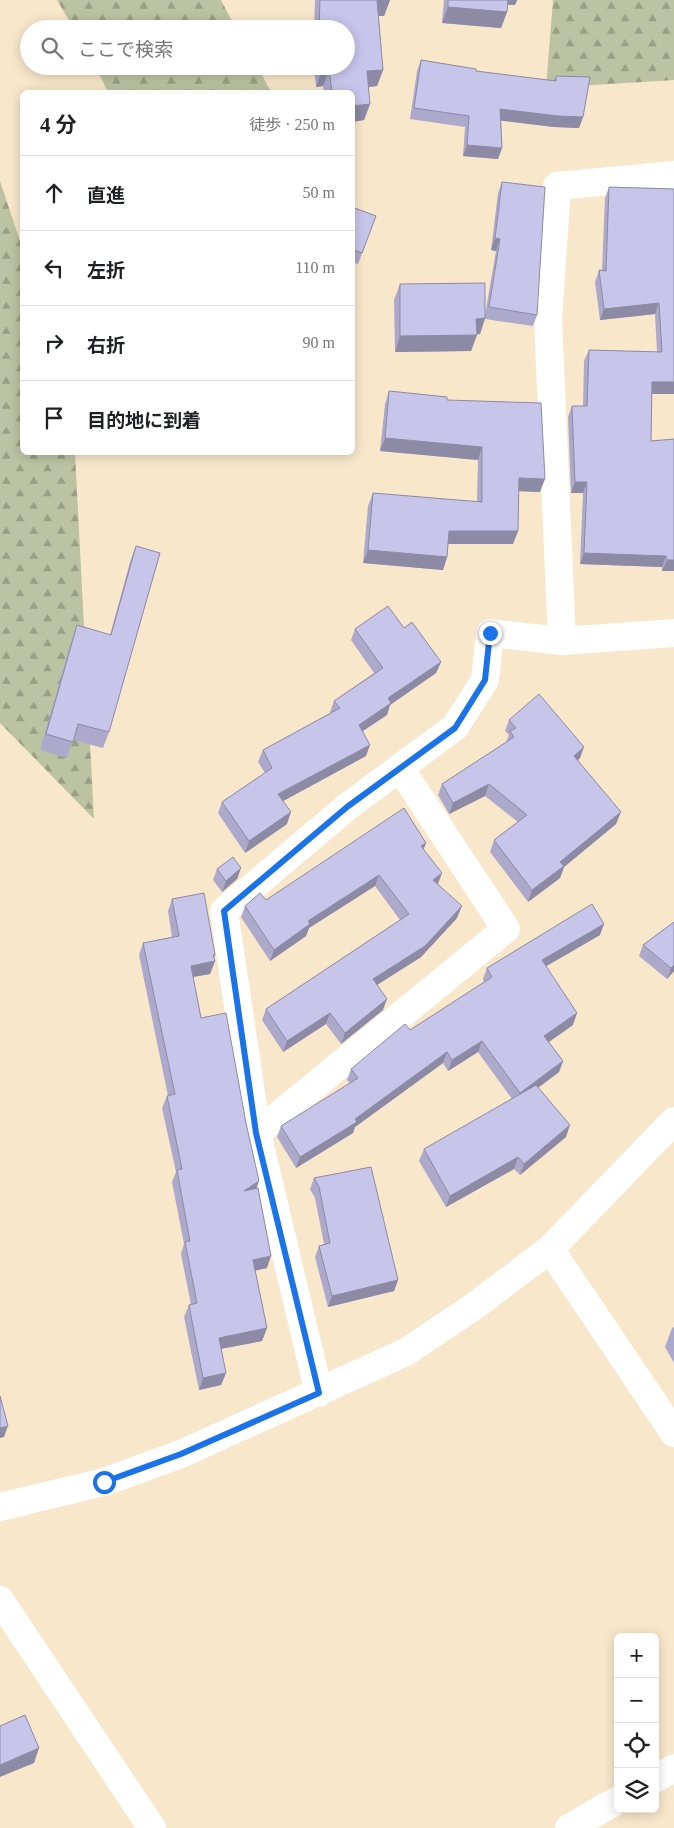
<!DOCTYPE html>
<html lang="ja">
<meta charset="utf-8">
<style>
body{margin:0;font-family:"Times New Roman","Noto Sans JP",serif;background:#f2f2f2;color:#202124}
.controls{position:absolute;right:15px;bottom:15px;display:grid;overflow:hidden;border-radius:8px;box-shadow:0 2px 12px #0003}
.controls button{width:45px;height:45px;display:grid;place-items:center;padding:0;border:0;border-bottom:1px solid #e0e0e0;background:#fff;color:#202124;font:25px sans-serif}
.stop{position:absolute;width:15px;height:15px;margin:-11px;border:4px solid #1a73e8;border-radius:50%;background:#fff}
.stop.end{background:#1a73e8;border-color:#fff;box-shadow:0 1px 5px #0008}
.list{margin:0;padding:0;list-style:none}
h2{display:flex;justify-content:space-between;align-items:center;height:65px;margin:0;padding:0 20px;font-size:21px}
h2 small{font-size:16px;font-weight:400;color:#757577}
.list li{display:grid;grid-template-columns:32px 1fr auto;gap:15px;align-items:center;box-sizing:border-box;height:75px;padding:0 20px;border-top:1px solid #e0e0e0}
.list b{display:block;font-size:19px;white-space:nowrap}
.list em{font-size:16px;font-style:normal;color:#757577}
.icon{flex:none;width:28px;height:28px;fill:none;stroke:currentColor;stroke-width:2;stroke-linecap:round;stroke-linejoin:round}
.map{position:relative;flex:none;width:674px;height:1828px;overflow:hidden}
.search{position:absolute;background:#fff;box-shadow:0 2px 12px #0003;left:20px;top:20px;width:335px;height:55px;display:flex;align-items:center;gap:12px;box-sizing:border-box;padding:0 18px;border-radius:28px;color:#757577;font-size:19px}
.panel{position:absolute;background:#fff;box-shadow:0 2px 12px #0003;left:20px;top:90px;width:335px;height:365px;border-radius:8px}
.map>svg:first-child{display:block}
</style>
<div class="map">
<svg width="674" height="1828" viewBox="0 0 674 1828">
<defs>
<pattern id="forest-firs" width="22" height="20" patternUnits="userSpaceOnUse" patternTransform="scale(1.25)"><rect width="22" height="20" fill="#bcc3a2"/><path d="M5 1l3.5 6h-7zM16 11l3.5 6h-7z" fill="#999f84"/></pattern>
</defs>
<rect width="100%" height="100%" fill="#f8e7cb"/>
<g fill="url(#forest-firs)">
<path d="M57,0h164l15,29h-162z"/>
<path d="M553,0h121v80l-128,8z"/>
<path d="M95,66h162l14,26h-163z"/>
<path d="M0,181l22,66v205l53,1 19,366 -94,-96z"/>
</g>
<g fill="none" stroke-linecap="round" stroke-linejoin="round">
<g stroke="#fff" stroke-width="28">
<path d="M562,641l-14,-321 9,-134 117,-11"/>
<path d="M257,1133l249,-204 -106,-161"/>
<path d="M550,1249l124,184"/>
<path d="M319,1393l-62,-260 -33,-222 123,-104 108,-80 30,-47 5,-47 72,8 112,-8"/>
<path d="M0,1600l152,228"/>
<path d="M655,1779l19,-11"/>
<path d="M569,1828l49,-28"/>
</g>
<path stroke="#fff" stroke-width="28" d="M0,1507l104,-25 77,-28 225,-102 70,-47 74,-56 124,-128"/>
</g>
<g fill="#aca9ca">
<path d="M315,0h75l-6,16h-6l5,54 -6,16 -9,1 2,17 -6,16 -12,2v-30h-28l-1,-6 -7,1 -2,-21h32v-37h-32z"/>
<path d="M444,0h73l-2,5h-8v7l-6,16 -59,-5z"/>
<path d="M421,60l55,11 79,10 1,-5 27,41 -4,11 -25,-1 -53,-7 1,28 -4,11 -35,-3 2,-29 -55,-8 7,-48z"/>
<path d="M502,182l35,133 -4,11 -48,-7 -5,15h-3l-6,17 -76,1 -1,-52 6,-16 85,31 11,-64 -5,-1 7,-57z"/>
<path d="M609,187l65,2v205h-22l-1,47 23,-2v132h-12v-4l-82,-3 3,-71h-12l-3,-76 4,-11h11l1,-45 5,-11 68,2 -2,-38 -55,6 -5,-38 4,-12 3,1 3,-73z"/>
<path d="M352,207l24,9 -18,48 -6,-2z"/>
<path d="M389,391l58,9 93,92 -22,-1v40l-5,13h-65l-1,13 -4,13 -80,-7 5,-57 5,-13 104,9 1,-42 -98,-9 5,-47z"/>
<path d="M136,546l-27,186 -6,16 -30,-8 -6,18 -27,-8 31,-108 6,-17 33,10 20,-73z"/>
<path d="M404,628l37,34 -5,11 -46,32 -3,10 -24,16 3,25 -83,45 4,23 -42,29 -27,-40 4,-11 43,-29 -7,-11 5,-12 68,-37 -1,-1 4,-11 40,-28 -23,-33 4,-11z"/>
<path d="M509,720l71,38 -2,2 38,64 -52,43 -4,11 -32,24 -38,-50 4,-12 24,-18 -33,-26 -36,18 -11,-19 4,-11 64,-42 3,-7 -4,-4z"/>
<path d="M424,850l14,34 19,34 -36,39 -44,28 6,25 -42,34 -15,-20 -43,28 -21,-32 4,-11 134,-89 -25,-34 -66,42 -3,8 -36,25 -29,-44 4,-11z"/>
<path d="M241,868l-4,11 -15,13 -9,-12 4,-11z"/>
<path d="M172,899l42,59 1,3 -5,13 -17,3 8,41 56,170 10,80 -12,2 12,58 -5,13 -41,8 5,24 -5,12 -22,5 -15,-73 5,-12h2l-10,-51 3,-10 -12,-62 4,-10 -14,-64 5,-12h1l-29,-141 4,-12 29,-6 -4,-26z"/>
<path d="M674,922v49l-7,8 -28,-23 4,-11z"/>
<path d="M600,935l-54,31 27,59 -24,17 14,19 -4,11 -21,16 28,49 -46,38 -6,-6 -68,38 -27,-46 5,-12 88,-50 -34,-47 -30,19 -5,-8 -88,64 -2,6 -57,35 -19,-31 4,-11 69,-43 -3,-3 4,-11 133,-87 -1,-3 4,-11z"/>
<path d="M314,1178l84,102 -4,11 -66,16 -13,-50 4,-11 5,-2 -9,-46 -5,-9z"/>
<path d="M674,1327v36l-9,-16 7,-19z"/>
</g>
<g fill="#8c8aa4">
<path d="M377,0h13l-6,16h-13z"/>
<path d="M505,0h12l-2,5 -12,-1z"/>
<path d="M448,7l59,5 -6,16 -59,-5z"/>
<path d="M322,70h7l-6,16 -7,1z"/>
<path d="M383,70l-6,16 -16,2 6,-17z"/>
<path d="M370,104l-6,16 -12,2v-16z"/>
<path d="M500,109l83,8 -4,11 -25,-1 -58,-7z"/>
<path d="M467,145l35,3 -4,11 -35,-3z"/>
<path d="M495,238l5,1 -4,12 -5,-1z"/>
<path d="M659,303l-4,11 -55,6 4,-11z"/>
<path d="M485,318l-5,16 -8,1h5l-6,16 -76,1 5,-16 76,-17z"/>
<path d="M652,382h22v12h-26z"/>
<path d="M385,438l97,9 -4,13 -98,-9z"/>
<path d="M519,478l26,1 -5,13 -26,-1z"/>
<path d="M575,482h12l-4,11h-12z"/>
<path d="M449,531h69l-5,13h-68z"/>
<path d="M368,550l79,7 -4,13 -80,-7z"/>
<path d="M584,553l82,3 -4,11 -82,-3z"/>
<path d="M667,560h7v11h-12z"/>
<path d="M441,662l-5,11 -46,32 -3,10 -32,21 4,-11 29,-27z"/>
<path d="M370,745l-4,11 -92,50 4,-12z"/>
<path d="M584,747l-4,11 -10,9 4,-11z"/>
<path d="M489,784l-4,12 -36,18 4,-11z"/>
<path d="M291,812l-4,12 -42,29 4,-12z"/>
<path d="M621,812l-5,12 -52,43 -4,11 -32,24 4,-12 28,-28z"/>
<path d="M426,843l-4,11 -1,-8z"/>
<path d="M241,868l-4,11 -15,13 4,-11z"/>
<path d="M442,873l-4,11 -5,-4z"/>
<path d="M379,875l-4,11 -66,42 -3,8 -36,25 4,-11 34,-29z"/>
<path d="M462,906l-5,12 -36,39 -52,33 4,-11z"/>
<path d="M604,924l-4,11 -62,36 4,-11z"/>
<path d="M213,955h2l-2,7 2,-1 -5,13 -23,4 4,-12z"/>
<path d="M674,965v6l-7,8 4,-11z"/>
<path d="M387,999l-4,11 -42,34 4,-11z"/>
<path d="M330,1013l-4,11 -43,28 4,-11z"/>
<path d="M577,1013l-4,12 -33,23 4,-12z"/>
<path d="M482,1041l-4,11 -30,19 4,-11z"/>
<path d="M447,1052l-4,11 -88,64 -2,6 -57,35 4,-11 55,-38z"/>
<path d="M563,1061l-4,11 -43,32 4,-11z"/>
<path d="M570,1125l-4,12 -46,38 4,-11z"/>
<path d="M518,1157l-4,12 -68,38 4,-11z"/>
<path d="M259,1181l-4,12 -11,-2z"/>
<path d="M271,1256l-4,12 -18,4 4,-12z"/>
<path d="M398,1280l-4,11 -66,16 4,-11z"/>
<path d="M267,1328l-5,13 -48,9 5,-12z"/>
<path d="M226,1373l-5,12 -22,5 4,-12z"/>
<path d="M8,1426l-4,11 -4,1v-10z"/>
<path d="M39,1748l-5,15 -34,14v-12z"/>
</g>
<g fill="#c8c5eb" stroke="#8c8aa4">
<path d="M320,0h57l6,70 -16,1 3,33 -18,2v-14h-20l-3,-22h-7v-4h24v-37h-27z"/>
<path d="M448,0h60l-1,12 -59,-5z"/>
<path d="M421,60l55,9v2l80,10v-5l34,1 -7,40 -25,-1 -58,-7 2,39 -35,-3 2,-29 -55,-8z"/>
<path d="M502,182l43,5 -8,128 -48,-8 11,-68 -5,-1z"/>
<path d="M609,187l65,2v193h-22l-1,59 23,-2v121h-7l-1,-4 -82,-3 3,-71h-12l-3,-76h15l2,-56 73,2 -3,-49 -55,6 -5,-39 7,1z"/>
<path d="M352,207l24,9 -14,37 -10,-4z"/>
<path d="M485,283v35l-9,1 1,16 -77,1v-52z"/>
<path d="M389,391l58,6v3l94,3 4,76 -26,-1 -1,53h-69l-2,26 -79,-7 5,-57 109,9v-55l-97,-9z"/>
<path d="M136,546l24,7 -51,179 -31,-8 -5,18 -27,-8 31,-109 34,10z"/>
<path d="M388,606l16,22 8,-6 29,40 -53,36 3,5 -32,22 11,20 -92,49 13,18 -42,29 -27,-39 50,-34 -9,-18 77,-42 -6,-7 49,-33 -28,-39z"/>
<path d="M539,694l45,53 -10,9 47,56 -61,50 4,4 -32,24 -38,-50 33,-25 -38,-31 -36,19 -11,-19 72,-47 -4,-6 6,-3 -7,-8z"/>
<path d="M404,808l22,35 -5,3 21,27 -9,7 29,26 -37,40 -52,33 14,20 -42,34 -15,-20 -43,28 -21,-32 143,-95 -30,-39 -71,46 2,3 -36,26 -29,-44 15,-13 6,7z"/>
<path d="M233,857l8,11 -15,13 -9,-12z"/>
<path d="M204,893l11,62h-2l2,6 -24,5 10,52 25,-5 20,110 13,58 -15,10 14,-3 13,68 -18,4 14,68 -48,10 7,35 -23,5 -14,-73 8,-2 -12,-61 5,-1 -13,-71 5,-1 -15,-73 8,-2 -32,-151 36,-7 -7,-37z"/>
<path d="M592,904l12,20 -62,36 35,53 -33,23 19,25 -43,32 -38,-52 -30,19 -5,-8 -92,67 2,3 -57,35 -19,-31 77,-48 -7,-9 54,-45 5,6 82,-53 -5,-9z"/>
<path d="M674,922v43l-3,3 -28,-23z"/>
<path d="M536,1085l34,40 -46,39 -6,-7 -68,39 -26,-47z"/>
<path d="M371,1167l27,113 -66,16 -13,-50 11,-3 -11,-56 -5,-9z"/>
<path d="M0,1396l8,30 -8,2z"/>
<path d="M25,1715l14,33 -39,17v-39z"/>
</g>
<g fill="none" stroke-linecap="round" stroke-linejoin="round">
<path stroke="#1a73e8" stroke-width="6" d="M104,1482l77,-28 138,-61 -63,-260 -32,-222 123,-104 108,-79 30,-48 5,-47"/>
</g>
</svg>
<div class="controls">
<button>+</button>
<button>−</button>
<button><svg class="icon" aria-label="locate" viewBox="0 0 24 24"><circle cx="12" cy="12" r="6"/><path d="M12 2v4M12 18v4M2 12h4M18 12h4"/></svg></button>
<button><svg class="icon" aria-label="layers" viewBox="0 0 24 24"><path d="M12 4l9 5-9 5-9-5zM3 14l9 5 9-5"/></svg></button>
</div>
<div class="stop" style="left:104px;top:1482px"></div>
<div class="stop end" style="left:490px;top:633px"></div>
<div class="search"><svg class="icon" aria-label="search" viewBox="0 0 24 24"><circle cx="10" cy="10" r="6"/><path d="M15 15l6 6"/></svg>ここで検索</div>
<section class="panel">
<h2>4 分<small>徒歩 · 250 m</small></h2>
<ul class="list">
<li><svg class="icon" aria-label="ahead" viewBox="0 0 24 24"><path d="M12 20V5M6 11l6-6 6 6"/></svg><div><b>直進</b></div><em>50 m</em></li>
<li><svg class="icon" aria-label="left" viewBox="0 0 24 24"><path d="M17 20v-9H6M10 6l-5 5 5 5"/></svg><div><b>左折</b></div><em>110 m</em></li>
<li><svg class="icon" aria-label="right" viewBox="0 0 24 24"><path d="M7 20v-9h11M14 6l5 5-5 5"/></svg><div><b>右折</b></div><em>90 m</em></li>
<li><svg class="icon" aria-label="arrive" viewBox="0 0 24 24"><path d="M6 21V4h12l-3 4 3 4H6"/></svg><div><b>目的地に到着</b></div></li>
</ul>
</section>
</div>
